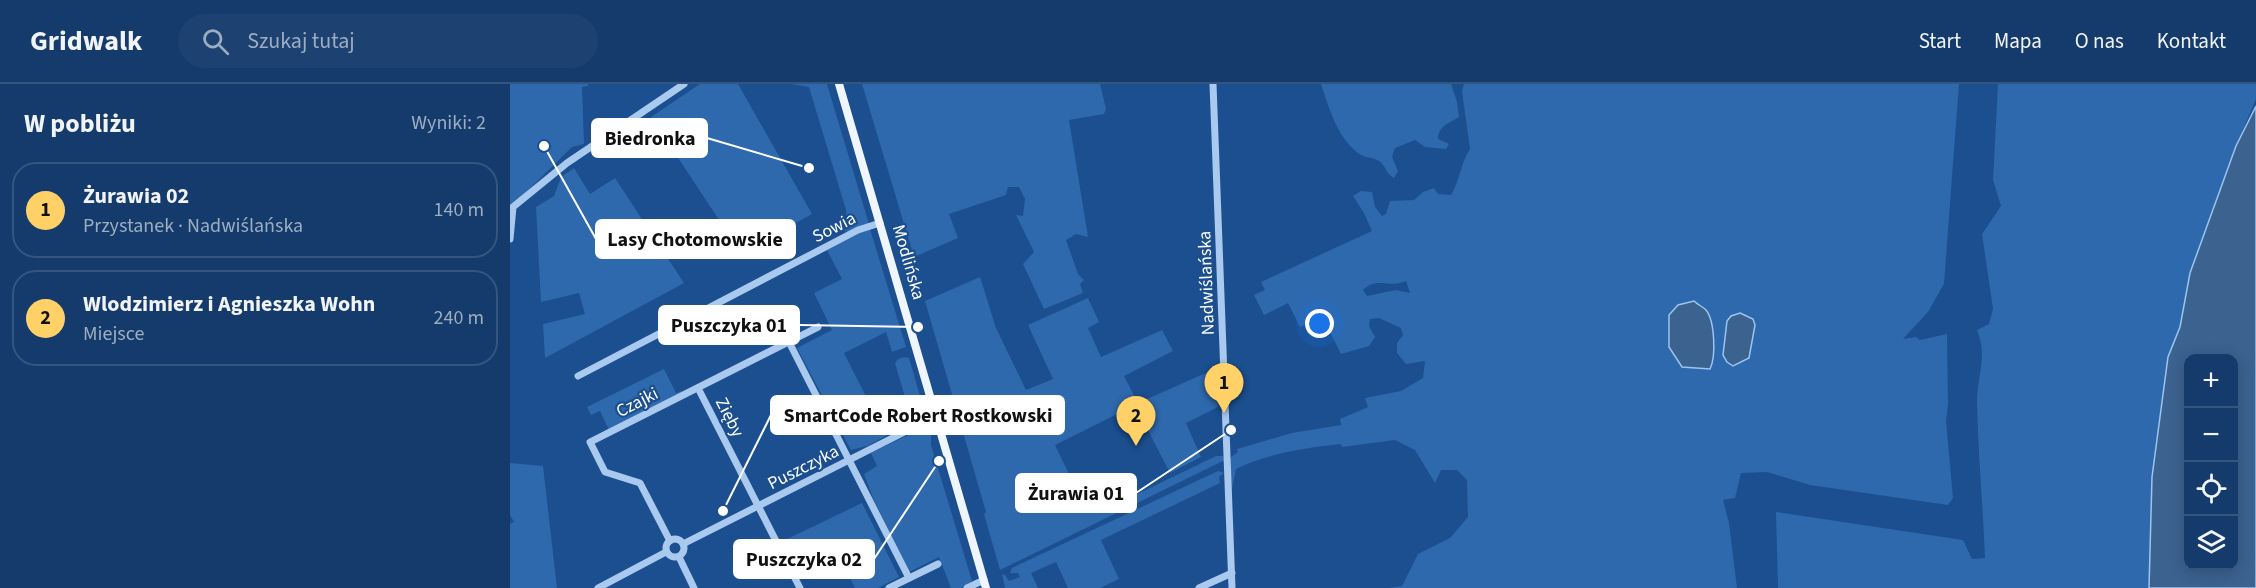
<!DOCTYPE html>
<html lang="pl">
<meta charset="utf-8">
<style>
body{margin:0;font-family:"Source Sans 3",sans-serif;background:#1d4271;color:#f1f3f6}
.controls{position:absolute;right:18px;bottom:18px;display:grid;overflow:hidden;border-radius:12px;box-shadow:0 3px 15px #0003}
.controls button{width:54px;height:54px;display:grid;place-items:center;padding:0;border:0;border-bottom:2px solid #33557e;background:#143b6b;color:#f1f3f6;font:30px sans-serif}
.you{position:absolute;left:810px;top:240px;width:21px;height:21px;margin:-15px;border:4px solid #fff;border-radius:50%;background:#1a73e8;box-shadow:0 0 0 9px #1a73e833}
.badge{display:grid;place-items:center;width:39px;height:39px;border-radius:50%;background:#ffd166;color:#111;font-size:20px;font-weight:700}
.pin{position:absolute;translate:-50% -50px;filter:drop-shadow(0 2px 3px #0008)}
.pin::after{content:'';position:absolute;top:32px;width:21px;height:18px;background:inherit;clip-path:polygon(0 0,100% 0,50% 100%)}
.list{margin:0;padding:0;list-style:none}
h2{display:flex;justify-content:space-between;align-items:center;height:78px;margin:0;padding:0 24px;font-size:26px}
h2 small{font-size:20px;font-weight:400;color:#9dadc1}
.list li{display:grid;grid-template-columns:39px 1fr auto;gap:18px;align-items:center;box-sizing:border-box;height:96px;margin:0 12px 12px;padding:0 12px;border:2px solid #33557e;border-radius:24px}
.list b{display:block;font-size:22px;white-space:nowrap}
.list p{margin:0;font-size:20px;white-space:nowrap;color:#9dadc1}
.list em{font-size:20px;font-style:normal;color:#9dadc1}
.icon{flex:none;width:33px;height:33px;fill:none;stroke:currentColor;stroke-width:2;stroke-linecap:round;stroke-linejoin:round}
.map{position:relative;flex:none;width:1746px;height:504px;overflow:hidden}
header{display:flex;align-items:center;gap:36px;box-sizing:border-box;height:84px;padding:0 30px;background:#143b6b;border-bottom:2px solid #33557e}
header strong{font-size:28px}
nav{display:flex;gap:33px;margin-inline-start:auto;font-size:21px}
.search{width:420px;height:54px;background:#1d4271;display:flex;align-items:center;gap:15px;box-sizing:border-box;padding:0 21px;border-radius:33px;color:#9dadc1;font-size:22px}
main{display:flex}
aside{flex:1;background:#143b6b}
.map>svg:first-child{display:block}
</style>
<header>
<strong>Gridwalk</strong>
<div class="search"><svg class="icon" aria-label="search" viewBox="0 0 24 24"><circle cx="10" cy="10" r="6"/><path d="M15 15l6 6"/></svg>Szukaj tutaj</div>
<nav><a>Start</a><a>Mapa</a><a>O nas</a><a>Kontakt</a></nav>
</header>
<main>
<aside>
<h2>W pobliżu<small>Wyniki: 2</small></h2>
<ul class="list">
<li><span class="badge">1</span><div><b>Żurawia 02</b><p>Przystanek · Nadwiślańska</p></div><em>140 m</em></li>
<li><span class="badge">2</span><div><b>Wlodzimierz i Agnieszka Wohn</b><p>Miejsce</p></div><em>240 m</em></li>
</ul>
</aside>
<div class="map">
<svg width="1746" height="504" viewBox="0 0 1746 504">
<rect width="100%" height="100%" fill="#1b4f8f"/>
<g fill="#2e69ad" fill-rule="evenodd">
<path d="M0,0h78v2l-6,1 2,57 -12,3 -62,61z"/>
<path d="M190,0h38l74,130 -71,39 -90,-136z"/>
<path d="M281,0h36l42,140 -20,9 -5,-3c-1,-8 3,-12 2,-20l-37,-123z"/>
<path d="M352,0h238l6,25 -2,5 -35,6 19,117 -12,-3 -10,6 12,34 6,6 -4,4 3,9 -39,16 -21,-45 11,-12 -18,-37 7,1 2,-17 -6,-12h-11l-2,8 -57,19 9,24 -44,19z"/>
<path d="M811,0h130l6,18 2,15c-10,6 -21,9 -21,22l11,5 -3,5 -21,-2 -10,-7 -20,8 -3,9 6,14 -4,7c-8,-4 -8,-12 -15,-17 -6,-4 -15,-3 -21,-8 -21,-16 -29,-45 -37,-69z"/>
<path d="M954,0h495l-15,200 -16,28 -25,27 13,-2 4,3 27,-6 1,70 -2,17 7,77 -5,7 -138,-20 -43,-13 -26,1 -6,25 -12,2 6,23 8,65h-348l13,-2 16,-32 32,-16 18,-21 -1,-37 -10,-10h-16l-6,13 -20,-33 -20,-10 -53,7 -1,-3c-37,4 -72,9 -105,25l-5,25v-37l7,-5 -1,-3 55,-16 49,-8 -1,-6 28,-12 -3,-9 36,-7 22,-13 2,-17 -19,3 -9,-11v-10l6,-8 -2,-7 -22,-10 -9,1 -1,7 6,11 -6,9 -28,8 -19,-38 -22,11 -12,-24 -24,12 -10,-20 11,-5 -4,-8 111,-51 -8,-18 -11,-17 8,-5 11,1 3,15 7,9 4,-2 4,-13 24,-1 9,-8 11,-4 4,6 13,1c9,-15 10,-33 19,-46l-8,-58zM896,197l4,12 -14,-3 -29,6 -4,-6c15,-14 24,-1 43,-9z"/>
<path d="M1488,0h258v15l-20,47 -46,127 -37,315h-375l-2,-76 187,28 9,19 13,-1c-2,-52 -7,-104 -8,-156 0,-27 11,-45 0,-72l12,-6 4,-15 -11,-75 19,-28 -8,-26z"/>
<path d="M64,84l16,26 25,-16 69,105 -139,75 -2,-34 42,-10 -6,-21 -38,9 -5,-95 18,-11 7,-19z"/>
<path d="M360,145l36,118 -14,5 -6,-20 -42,21 42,83 -19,10 -16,4 -54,-102 35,-18 -18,-37 28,-14 -15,-29 33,-18z"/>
<path d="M470,193l16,51 30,62 27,-11 -25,-54 60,-27 11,24 -11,6 13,29 61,-27 11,21 -49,25 14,27 77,-34 3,38 -32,16 15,34 -31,16 -35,-68 -80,40 29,60 7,6 7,2 118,-57h7l2,4 -225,110 -16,-56 2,-2 -61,-211z"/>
<path d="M394,273l5,1 16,55 -15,10 1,-5 -16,-55 3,-4z"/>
<path d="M154,285l12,24 6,-2 1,2 -74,37 -9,-19 -9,4 -4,-8z"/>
<path d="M415,343l6,8v10l41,136 -11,7h-10l-12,-31 -30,15 -36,-74 -9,-24 13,-8 -6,-13z"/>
<path d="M0,379l33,3 14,122h-47v-64l4,-2 -4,-7z"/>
<path d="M708,387l6,2 -5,4 1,6 -119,57 18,39 -19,9h-32l-12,-26 -25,11 7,15h-33l-3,-14 3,1 4,6 11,-4 -2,-4h-8l2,-5z"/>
<path d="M352,419l37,74 -21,11h-23l-21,-43 -41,19 -10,-23z"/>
</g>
<g fill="#3c6290" stroke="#9cc4f0" stroke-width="1.5" fill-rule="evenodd">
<path d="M1746,22v482h-107l3,-111 16,-120 12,-30 10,-54 46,-127zM1678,274h46v208h-46z"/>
<path d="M1184,217c3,3 9,6 12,9 9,11 10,47 4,59l-28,-2 -13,-20v-32l9,-10z"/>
<path d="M1230,229l13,6 2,6 -6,33 -16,8 -6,-4 -4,-7 4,-34 4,-5z"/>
</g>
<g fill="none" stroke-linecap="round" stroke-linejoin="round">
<g stroke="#a9c9ee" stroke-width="7">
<path d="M703,0l19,504"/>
<path d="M0,155l3,-32 54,-44 117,-79"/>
<path d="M279,258l120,236"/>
<path d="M68,292l280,-146 22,-7"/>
<path d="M188,304l102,200"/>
<circle cx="165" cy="464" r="9"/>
<path d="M160,457l-30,-58 -35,-11 -15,-30 228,-115"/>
<path d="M173,460l253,-128"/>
<path d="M169,473l15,31"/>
<path d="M88,504l68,-36"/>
<path d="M379,504l49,-24"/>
<path d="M457,504l17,-8"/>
<path d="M689,504l33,-15"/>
</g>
<path stroke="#f0f6ff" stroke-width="8" d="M329,0l147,504"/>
</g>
<g text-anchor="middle" stroke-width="4.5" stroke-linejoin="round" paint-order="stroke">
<g font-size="18" fill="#fff" stroke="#1b4f8f">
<text transform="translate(324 143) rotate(-27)" y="6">Sowia</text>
<text transform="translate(399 178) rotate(74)" y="6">Modlińska</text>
<text transform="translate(696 199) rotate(-92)" y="6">Nadwiślańska</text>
<text transform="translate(127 318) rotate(-27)" y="6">Czajki</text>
<text transform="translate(220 333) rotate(63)" y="6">Zięby</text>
<text transform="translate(293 383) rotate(-27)" y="6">Puszczyka</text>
</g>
</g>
<path fill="none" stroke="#fff" stroke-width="2" d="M299 84L197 54M34 62L86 155M408 243L289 241M213 427L261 331M721 346L626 409M429 377L364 475"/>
<g fill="#fff" stroke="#1b4f8f" stroke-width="2">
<circle cx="299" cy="84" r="6"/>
<circle cx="34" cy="62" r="6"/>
<circle cx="408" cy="243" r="6"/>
<circle cx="213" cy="427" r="6"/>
<circle cx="721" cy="346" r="6"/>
<circle cx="429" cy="377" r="6"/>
</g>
<g fill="#fff" stroke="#fff" stroke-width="2">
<rect x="82" y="35" width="115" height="38" rx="6"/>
<rect x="86" y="136" width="199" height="38" rx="6"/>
<rect x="149" y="222" width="140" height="38" rx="6"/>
<rect x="261" y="312" width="293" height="38" rx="6"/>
<rect x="506" y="390" width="120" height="38" rx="6"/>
<rect x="224" y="456" width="140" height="38" rx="6"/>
</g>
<g font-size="20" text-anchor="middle" font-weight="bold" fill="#111">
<text x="140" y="61">Biedronka</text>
<text x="185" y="162">Lasy Chotomowskie</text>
<text x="219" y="248">Puszczyka 01</text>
<text x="408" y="338">SmartCode Robert Rostkowski</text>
<text x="566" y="416">Żurawia 01</text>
<text x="294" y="482">Puszczyka 02</text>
</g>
</svg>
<div class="controls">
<button>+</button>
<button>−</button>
<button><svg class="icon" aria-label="locate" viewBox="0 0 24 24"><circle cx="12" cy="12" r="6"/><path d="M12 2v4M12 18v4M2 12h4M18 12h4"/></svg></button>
<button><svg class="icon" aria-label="layers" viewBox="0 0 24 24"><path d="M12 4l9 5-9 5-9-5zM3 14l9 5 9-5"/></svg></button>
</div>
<div class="you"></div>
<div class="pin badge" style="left:714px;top:329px">1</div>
<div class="pin badge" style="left:626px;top:362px">2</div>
</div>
</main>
